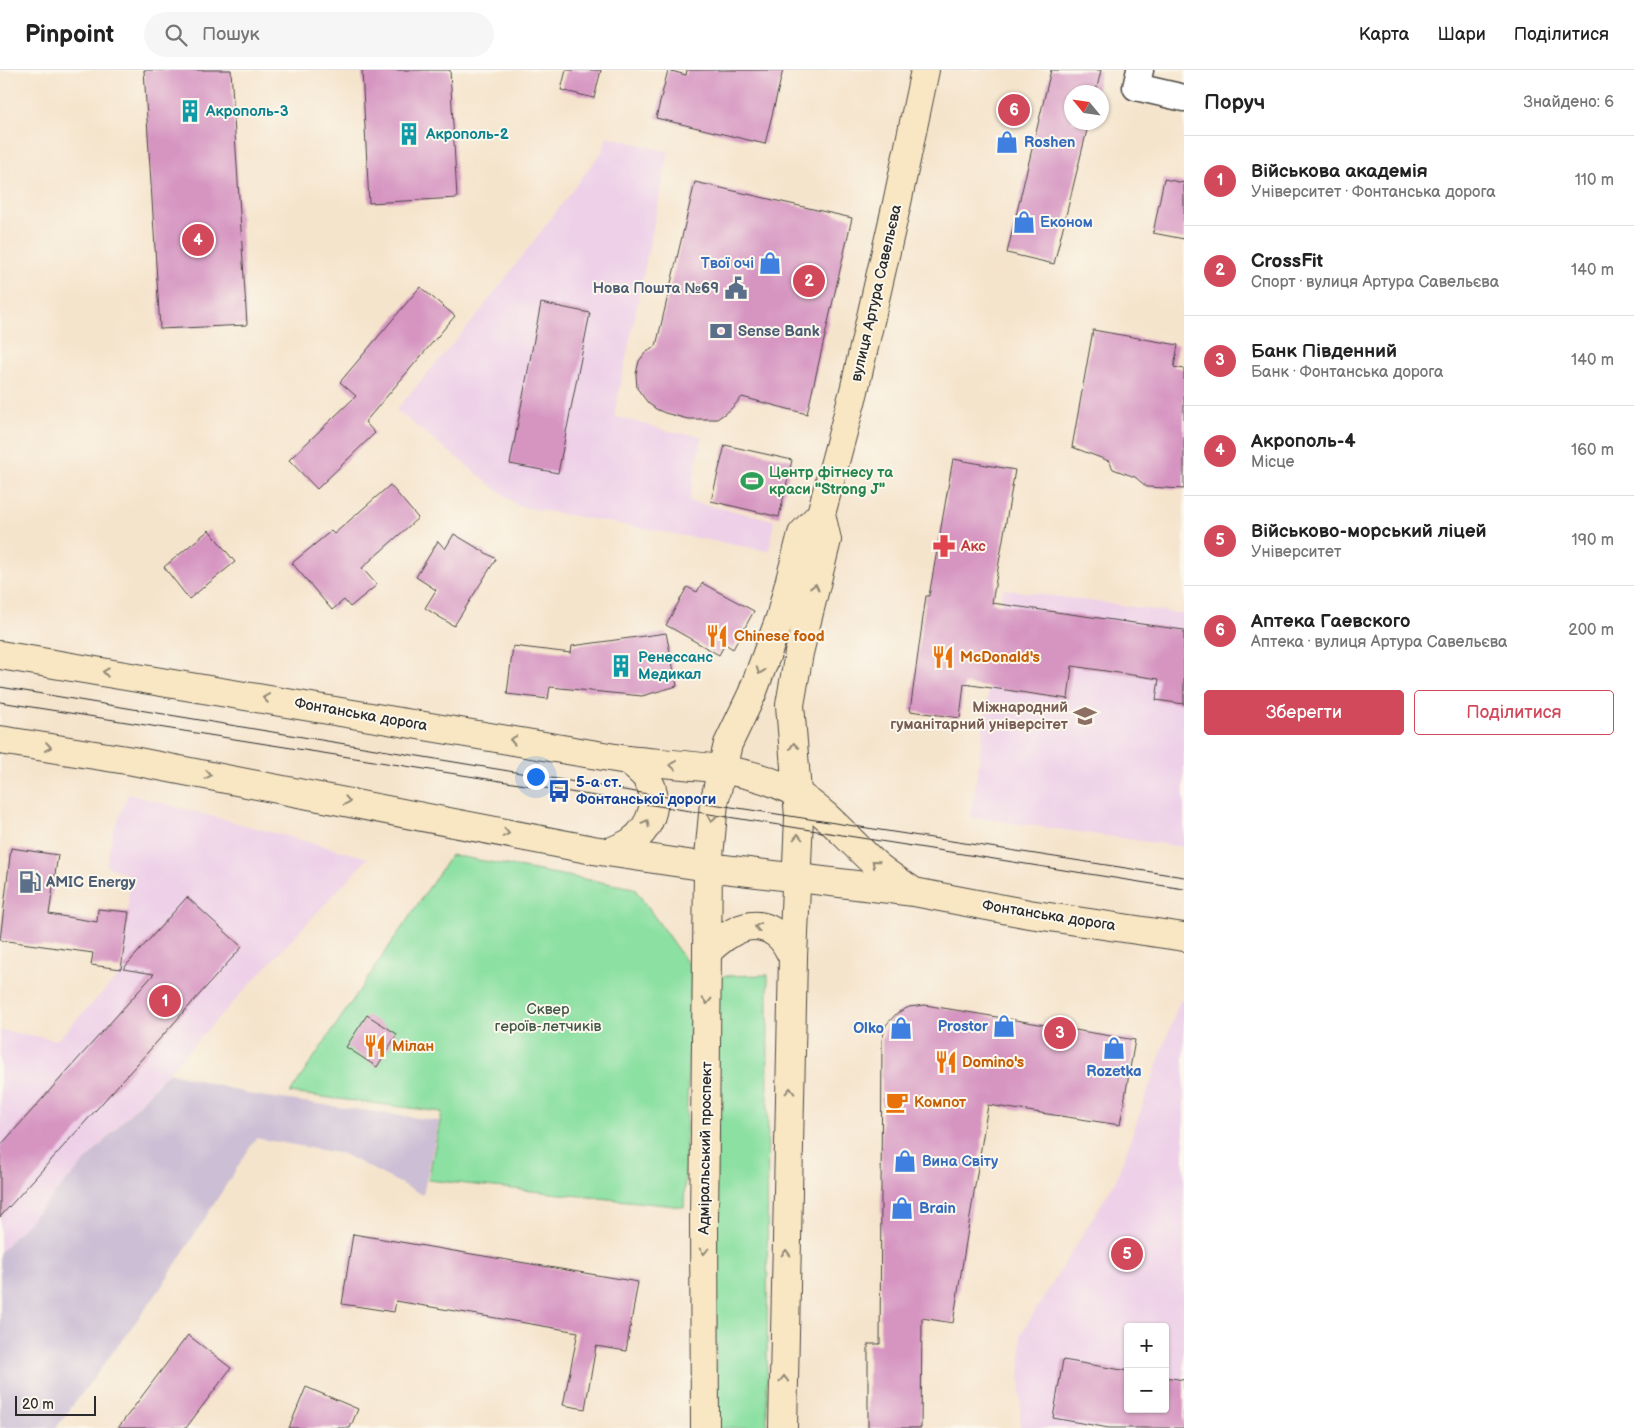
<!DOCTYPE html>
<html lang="uk">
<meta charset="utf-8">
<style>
body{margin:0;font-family:"Balsamiq Sans",sans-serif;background:#f6f6f6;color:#222}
.controls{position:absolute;right:15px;bottom:15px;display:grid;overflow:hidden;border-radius:5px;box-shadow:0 1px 4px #0004}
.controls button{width:45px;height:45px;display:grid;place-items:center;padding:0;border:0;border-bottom:1px solid #e0e0e0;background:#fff;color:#222;font:25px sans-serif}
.compass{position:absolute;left:1064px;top:15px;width:45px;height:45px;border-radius:50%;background:#fff;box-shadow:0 1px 4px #0004;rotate:299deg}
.scale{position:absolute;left:15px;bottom:12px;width:81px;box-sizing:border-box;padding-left:5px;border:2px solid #2b2b2b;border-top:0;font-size:14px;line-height:18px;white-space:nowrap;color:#2b2b2b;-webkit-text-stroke:4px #fbf7ec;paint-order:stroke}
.you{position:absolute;left:535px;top:706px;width:18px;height:18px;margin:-12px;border:4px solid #fff;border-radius:50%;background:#1a73e8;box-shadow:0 0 0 8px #1a73e833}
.badge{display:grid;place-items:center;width:32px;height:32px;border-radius:50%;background:#d1495b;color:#fff;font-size:16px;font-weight:700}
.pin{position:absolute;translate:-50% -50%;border:2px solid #fff;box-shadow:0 1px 5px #0006}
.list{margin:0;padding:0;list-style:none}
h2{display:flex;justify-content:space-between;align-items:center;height:65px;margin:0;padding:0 20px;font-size:21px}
h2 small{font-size:16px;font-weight:400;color:#767676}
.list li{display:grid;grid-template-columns:32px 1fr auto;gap:15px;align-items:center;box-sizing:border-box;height:90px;padding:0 20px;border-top:1px solid #e0e0e0}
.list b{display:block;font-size:19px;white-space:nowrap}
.list p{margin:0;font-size:16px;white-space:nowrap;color:#767676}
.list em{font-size:16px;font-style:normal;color:#767676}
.actions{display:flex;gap:10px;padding:15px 20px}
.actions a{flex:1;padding:11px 0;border:1px solid #d1495b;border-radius:5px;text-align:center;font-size:18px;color:#d1495b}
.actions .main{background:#d1495b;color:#fff}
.icon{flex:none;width:28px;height:28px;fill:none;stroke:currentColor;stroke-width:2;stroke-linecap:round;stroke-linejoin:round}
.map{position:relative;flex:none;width:1184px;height:1358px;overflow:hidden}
header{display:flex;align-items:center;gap:30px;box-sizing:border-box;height:70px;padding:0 25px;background:#fff;border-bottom:1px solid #e0e0e0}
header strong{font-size:24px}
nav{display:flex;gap:28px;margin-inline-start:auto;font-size:18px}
.search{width:350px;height:45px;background:#f6f6f6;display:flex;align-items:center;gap:12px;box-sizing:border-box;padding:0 18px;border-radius:28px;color:#767676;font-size:19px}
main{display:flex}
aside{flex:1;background:#fff}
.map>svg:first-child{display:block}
</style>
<header>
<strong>Pinpoint</strong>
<div class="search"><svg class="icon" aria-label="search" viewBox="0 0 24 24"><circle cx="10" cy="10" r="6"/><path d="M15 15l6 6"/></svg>Пошук</div>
<nav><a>Карта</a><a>Шари</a><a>Поділитися</a></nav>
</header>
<main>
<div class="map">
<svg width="1184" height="1358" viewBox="0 0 1184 1358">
<rect width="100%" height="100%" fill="#fbf7ec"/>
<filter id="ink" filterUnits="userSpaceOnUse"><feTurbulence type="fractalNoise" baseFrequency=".02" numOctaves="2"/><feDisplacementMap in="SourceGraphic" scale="10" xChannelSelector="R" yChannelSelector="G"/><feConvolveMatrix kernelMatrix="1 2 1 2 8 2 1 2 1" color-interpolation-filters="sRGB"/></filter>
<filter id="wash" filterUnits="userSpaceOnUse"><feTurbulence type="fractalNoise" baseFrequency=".0096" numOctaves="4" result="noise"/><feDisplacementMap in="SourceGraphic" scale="20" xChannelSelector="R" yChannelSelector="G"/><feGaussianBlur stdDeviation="1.12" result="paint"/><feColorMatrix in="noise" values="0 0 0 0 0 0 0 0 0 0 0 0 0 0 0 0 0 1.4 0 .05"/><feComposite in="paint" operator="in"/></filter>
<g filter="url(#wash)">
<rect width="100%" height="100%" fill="#f5e4cc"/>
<g fill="#eed0e8" fill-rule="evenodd">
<path d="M607,66l62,16 -55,264 58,16 30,4 -13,65 85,19 -5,31 -251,-45 -122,-96 79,-92 128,-168z"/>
<path d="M1003,519l181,25v233l-213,-30z"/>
<path d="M128,724l240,64 -368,394v-222l57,10 66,-69 7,-95 -24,-10 6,-31z"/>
<path d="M1180,930l4,1v427h-164l1,-94 95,-154zM1128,1257h37v82h-37z"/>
</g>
<path fill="#ccbed4" d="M169,1002l84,23 186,26 -16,74 -80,-41 -87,-16 -98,154 -102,136h-56v-176z"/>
<g fill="#8be0a2" stroke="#5b8666">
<path d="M451,785l183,33 57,80 -7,239 -256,-27 14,-68 -152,-19z"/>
<path d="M768,905l-1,453h-51l1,-452z"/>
</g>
<g id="blocks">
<g fill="#d694c1">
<path d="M144,0h87l16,255 -87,4z"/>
<path d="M362,0h88l7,128 -88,5z"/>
<path d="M566,0h35l-7,28 -33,-8z"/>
<path d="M668,0l18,5 1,-5h96l-18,74 -109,-26z"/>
<path d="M1051,0h50l-5,22h-24v30h17l-35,142 -47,-11z"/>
<path d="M1164,109l20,4v56l-31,-6z"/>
<path d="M695,112l157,36 -45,196 -65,-17 -12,13 -13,9h-29l-23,-6 -9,-4 -8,-6 -11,-15 -1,-14 3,-13 6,-8 11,-7z"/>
<path d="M420,217l35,29 -90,106 10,11 -58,56 -28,-29 67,-64 -16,-14z"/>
<path d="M541,233l49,10 -32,160 -48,-9z"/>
<path d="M1093,260l85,15 -4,22 10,2v120l-37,-2 -12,-10 -22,-8 -4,-8 -37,-14z"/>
<path d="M725,375l67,15 -13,57 -68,-16z"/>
<path d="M953,389l62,11 -23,133 192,27v74l-28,-4 3,-21 -87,-13 -4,33 -104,-15 -4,34 -50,-7 16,-115h3z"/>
<path d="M390,415l28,33 -56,50 15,17 -27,22 -6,-7 -12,10 -40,-47 39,-32 3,3z"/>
<path d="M209,460l26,32 -46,37 -25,-32z"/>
<path d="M454,464l42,25 -42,67 -29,-18 11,-18 -20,-13 22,-36 7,8z"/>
<path d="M702,513l52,28 -21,38 -8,-5 -6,11 -53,-30 21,-38 10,5z"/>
<path d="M666,563l11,53 -35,10 -92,-9 -2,12 -41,-5 6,-48 58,7 1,-7z"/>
<path d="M11,778l47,7 -9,59 48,8 1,-13 31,3 -8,57 -30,-4 2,-12 -93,-13z"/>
<path d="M187,827l55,50 -242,270v-71l154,-172 -31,-5z"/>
<path d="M925,935l210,35 -15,85 -132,-20 -35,218 -31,-5 -1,110h-53v-84h12l2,-304 4,-15 11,-12 12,-6z"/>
<path d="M367,945l30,19 -20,33 -31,-20z"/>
<path d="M353,1164l285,48 -12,69 -30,-5 -11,63 -22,-4 15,-73 -182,-31 -2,11 -52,-8z"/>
<path d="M188,1265l43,33 -45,60h-68z"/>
<path d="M1063,1290l65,11v38h37v-32l19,3v48h-75l-56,-10z"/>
<path d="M306,1317l52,22 -8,19h-61z"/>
</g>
</g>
</g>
<g filter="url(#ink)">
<use href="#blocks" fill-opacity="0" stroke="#494743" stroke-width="1"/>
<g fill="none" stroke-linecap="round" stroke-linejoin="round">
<defs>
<path id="street" d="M1140,0l-4,17 48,11"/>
<g id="secondary">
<path d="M0,585l627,105c55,6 122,5 170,34 29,18 52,46 77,69 11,10 24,18 37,27"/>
<path d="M0,670l133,21 460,89 115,17 206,25 115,22 155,23"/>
<path d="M610,782c6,-3 15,-6 21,-10 21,-15 31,-45 14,-66 -5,-6 -12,-11 -18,-16"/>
<path d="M707,882c20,-19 48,-40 74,-14 5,5 8,13 12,19"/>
<path d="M705,1358l-1,-209 4,-352 6,-64 14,-59 24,-50 28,-76 22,-84 19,-20"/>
<path d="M783,1358l10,-471 6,-140 -9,-112 9,-52 28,-113 -6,-26 33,-123 43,-188 28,-133"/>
</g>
</defs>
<use href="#street" stroke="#494743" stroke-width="29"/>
<use href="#secondary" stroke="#494743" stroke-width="30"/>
<use href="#street" stroke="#fff" stroke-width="26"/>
<use href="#secondary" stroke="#f9e7c3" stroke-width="28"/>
<g stroke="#2b2b2b" stroke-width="1">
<path d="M0,617l654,108 530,82"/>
<path d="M0,632l1184,187"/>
</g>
</g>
<defs><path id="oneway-chevron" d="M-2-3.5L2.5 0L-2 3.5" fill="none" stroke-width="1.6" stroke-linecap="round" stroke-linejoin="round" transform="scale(1.25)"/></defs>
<g stroke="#928977">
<use href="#oneway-chevron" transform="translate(815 517) rotate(-76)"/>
<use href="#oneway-chevron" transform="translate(760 601) rotate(110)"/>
<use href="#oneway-chevron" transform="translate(106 602) rotate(-171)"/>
<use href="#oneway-chevron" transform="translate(266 628) rotate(-171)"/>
<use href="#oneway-chevron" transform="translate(513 670) rotate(-170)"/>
<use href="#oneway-chevron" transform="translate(794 676) rotate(-95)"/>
<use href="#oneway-chevron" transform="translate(48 677) rotate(9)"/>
<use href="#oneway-chevron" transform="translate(673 695) rotate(-174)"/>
<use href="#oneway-chevron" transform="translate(208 705) rotate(11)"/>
<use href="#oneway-chevron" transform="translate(347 731) rotate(11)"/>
<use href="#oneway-chevron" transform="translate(712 748) rotate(96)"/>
<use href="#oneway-chevron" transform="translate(646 753) rotate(-62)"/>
<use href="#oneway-chevron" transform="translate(506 763) rotate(11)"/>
<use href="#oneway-chevron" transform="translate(798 767) rotate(-90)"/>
<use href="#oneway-chevron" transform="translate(875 793) rotate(-140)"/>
<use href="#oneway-chevron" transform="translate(758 857) rotate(-170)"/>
<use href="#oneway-chevron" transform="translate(707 931) rotate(91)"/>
<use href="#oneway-chevron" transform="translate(790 1021) rotate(-89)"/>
<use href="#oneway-chevron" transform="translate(704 1181) rotate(90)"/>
<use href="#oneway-chevron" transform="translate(786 1183) rotate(-89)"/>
<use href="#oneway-chevron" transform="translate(784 1309) rotate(-89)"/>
</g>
</g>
<defs>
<symbol id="building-bare" viewBox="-9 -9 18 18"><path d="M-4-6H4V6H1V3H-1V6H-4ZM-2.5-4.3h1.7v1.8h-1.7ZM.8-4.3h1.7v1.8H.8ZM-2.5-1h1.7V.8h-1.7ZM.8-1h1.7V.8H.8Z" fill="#0f9aa8" stroke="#fbf7ec" stroke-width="2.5" paint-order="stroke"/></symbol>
<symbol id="shop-bare" viewBox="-9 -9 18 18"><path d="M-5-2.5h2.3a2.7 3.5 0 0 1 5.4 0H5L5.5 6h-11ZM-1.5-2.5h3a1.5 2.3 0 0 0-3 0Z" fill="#3f7fe0" stroke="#fbf7ec" stroke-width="2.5" paint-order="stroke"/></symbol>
<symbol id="civic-bare" viewBox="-9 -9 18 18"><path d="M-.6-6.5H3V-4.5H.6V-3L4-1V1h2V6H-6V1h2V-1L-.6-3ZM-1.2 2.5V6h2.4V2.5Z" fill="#5c6f8a" stroke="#fbf7ec" stroke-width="2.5" paint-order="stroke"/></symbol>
<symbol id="bank-bare" viewBox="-9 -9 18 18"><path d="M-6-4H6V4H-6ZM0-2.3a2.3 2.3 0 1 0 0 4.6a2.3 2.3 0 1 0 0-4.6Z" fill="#5c6f8a" stroke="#fbf7ec" stroke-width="2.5" paint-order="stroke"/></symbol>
<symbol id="stadium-bare" viewBox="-9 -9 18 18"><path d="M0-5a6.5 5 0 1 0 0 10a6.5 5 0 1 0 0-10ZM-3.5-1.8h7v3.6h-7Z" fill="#2e9e5b" stroke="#fbf7ec" stroke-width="2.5" paint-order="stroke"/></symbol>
<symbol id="pharmacy-bare" viewBox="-9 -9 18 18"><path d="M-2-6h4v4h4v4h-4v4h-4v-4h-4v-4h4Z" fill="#e0444e" stroke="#fbf7ec" stroke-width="2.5" paint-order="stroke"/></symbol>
<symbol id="restaurant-bare" viewBox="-9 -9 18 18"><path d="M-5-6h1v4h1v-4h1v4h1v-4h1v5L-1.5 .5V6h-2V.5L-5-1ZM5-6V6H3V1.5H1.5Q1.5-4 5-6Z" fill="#e8710a" stroke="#fbf7ec" stroke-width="2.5" paint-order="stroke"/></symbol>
<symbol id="university-bare" viewBox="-9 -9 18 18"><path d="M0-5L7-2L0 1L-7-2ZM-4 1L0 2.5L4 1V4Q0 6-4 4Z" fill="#8d6e63" stroke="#fbf7ec" stroke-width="2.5" paint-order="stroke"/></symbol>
<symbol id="bus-bare" viewBox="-9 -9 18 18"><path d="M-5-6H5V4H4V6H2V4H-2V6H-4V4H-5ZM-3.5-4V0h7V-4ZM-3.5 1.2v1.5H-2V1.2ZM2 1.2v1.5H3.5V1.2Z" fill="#1a4fb4" stroke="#fbf7ec" stroke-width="2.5" paint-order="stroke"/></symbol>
<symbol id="fuel-bare" viewBox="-9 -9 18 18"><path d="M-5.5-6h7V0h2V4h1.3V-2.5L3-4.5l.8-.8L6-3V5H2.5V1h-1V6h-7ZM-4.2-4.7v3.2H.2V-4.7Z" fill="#5c6f8a" stroke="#fbf7ec" stroke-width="2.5" paint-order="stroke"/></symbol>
<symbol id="cafe-bare" viewBox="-9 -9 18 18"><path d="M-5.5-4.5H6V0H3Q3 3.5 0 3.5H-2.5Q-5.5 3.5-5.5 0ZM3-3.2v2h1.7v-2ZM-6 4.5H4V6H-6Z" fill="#e8710a" stroke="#fbf7ec" stroke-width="2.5" paint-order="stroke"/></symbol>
</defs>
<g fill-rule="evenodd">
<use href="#building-bare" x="174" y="25" width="32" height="32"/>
<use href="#building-bare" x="393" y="48" width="32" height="32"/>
<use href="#shop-bare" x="991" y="56" width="32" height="32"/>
<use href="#shop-bare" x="1008" y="136" width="32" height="32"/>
<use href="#shop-bare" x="754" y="177" width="32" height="32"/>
<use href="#civic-bare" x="720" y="202" width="32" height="32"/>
<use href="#bank-bare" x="705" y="245" width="32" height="32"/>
<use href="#stadium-bare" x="736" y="395" width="32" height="32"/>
<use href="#pharmacy-bare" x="928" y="460" width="32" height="32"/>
<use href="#restaurant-bare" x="701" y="550" width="32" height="32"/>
<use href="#restaurant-bare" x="927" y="571" width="32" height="32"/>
<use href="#building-bare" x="605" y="580" width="32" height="32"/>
<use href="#university-bare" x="1069" y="630" width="32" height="32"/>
<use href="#bus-bare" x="543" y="705" width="32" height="32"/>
<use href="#fuel-bare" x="14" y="796" width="32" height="32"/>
<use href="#shop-bare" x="988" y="940" width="32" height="32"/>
<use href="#shop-bare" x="885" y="942" width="32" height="32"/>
<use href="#restaurant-bare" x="359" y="960" width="32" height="32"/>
<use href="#shop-bare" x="1098" y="962" width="32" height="32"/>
<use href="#restaurant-bare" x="930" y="976" width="32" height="32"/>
<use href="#cafe-bare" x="881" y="1016" width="32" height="32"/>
<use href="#shop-bare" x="889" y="1075" width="32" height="32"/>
<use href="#shop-bare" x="886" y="1122" width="32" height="32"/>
</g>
<g text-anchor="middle" stroke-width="4" stroke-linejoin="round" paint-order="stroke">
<g font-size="15" font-weight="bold" fill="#0d838f" stroke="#fbf7ec" text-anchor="start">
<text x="206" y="46">Акрополь-3</text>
<text x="426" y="69">Акрополь-2</text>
<text x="638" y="592">Ренессанс<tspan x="638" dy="17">Медикал</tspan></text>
</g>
<g font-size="15" font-weight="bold" fill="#366cbe" stroke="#fbf7ec" text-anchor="start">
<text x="1024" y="77">Roshen</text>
<text x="1040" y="157">Економ</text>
<text x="754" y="198" text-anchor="end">Твої очі</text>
<text x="988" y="961" text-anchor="end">Prostor</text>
<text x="884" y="963" text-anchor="end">Olko</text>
<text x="1114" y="1006" text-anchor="middle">Rozetka</text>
<text x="922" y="1096">Вина Світу</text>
<text x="919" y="1143">Brain</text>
</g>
<g font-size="15" font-weight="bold" fill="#4e5e75" stroke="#fbf7ec" text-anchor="start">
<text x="719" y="223" text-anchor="end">Нова Пошта №69</text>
<text x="738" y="266">Sense Bank</text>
<text x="46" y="817">AMIC Energy</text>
</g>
<g font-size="15" fill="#2b2b2b" stroke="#fbf7ec">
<text transform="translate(876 223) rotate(-77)" y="5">вулиця Артура Савельєва</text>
<text transform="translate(361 644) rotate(10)" y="5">Фонтанська дорога</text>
<text transform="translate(1049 845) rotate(9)" y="5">Фонтанська дорога</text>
<text transform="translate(705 1078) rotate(-89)" y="5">Адміральський проспект</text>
</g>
<g font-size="15" font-weight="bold" fill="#27864d" stroke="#fbf7ec" text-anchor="start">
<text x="769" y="407">Центр фітнесу та<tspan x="769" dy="17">краси "Strong J"</tspan></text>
</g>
<g font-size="15" font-weight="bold" fill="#be3a42" stroke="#fbf7ec" text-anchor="start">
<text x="961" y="481">Акс</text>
</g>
<g font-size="15" font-weight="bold" fill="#c56008" stroke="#fbf7ec" text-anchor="start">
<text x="734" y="571">Chinese food</text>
<text x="960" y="592">McDonald's</text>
<text x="392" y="981">Мілан</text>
<text x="962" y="997">Domino's</text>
<text x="914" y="1037">Компот</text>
</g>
<g font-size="15" font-weight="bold" fill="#785e54" stroke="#fbf7ec" text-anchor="end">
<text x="1068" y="642">Міжнародний<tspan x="1068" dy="17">гуманітарний універсітет</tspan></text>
</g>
<g font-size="15" font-weight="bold" fill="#164399" stroke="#fbf7ec" text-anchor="start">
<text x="576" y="717">5-а ст.<tspan x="576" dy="17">Фонтанської дороги</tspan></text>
</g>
<g font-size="15" fill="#435849" stroke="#fbf7ec">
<text x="548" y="944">Сквер<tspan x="548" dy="17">героїв-летчиків</tspan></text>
</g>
</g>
</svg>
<div class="controls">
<button>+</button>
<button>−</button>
</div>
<svg class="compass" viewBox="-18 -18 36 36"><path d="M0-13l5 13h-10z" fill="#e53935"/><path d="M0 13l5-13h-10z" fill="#767676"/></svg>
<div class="scale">20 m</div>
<div class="you"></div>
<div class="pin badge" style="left:165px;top:931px">1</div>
<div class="pin badge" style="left:809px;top:211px">2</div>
<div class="pin badge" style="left:1060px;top:963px">3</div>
<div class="pin badge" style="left:198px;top:170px">4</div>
<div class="pin badge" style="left:1127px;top:1184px">5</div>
<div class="pin badge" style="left:1014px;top:40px">6</div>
</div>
<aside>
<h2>Поруч<small>Знайдено: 6</small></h2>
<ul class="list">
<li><span class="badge">1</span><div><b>Військова академія</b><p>Університет · Фонтанська дорога</p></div><em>110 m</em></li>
<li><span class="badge">2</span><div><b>CrossFit</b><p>Спорт · вулиця Артура Савельєва</p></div><em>140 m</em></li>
<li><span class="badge">3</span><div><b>Банк Південний</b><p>Банк · Фонтанська дорога</p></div><em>140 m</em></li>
<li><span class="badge">4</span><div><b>Акрополь-4</b><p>Місце</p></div><em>160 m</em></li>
<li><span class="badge">5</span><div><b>Військово-морський ліцей</b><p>Університет</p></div><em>190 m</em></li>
<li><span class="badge">6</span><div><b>Аптека Гаевского</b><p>Аптека · вулиця Артура Савельєва</p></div><em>200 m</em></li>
</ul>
<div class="actions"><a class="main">Зберегти</a><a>Поділитися</a></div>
</aside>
</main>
